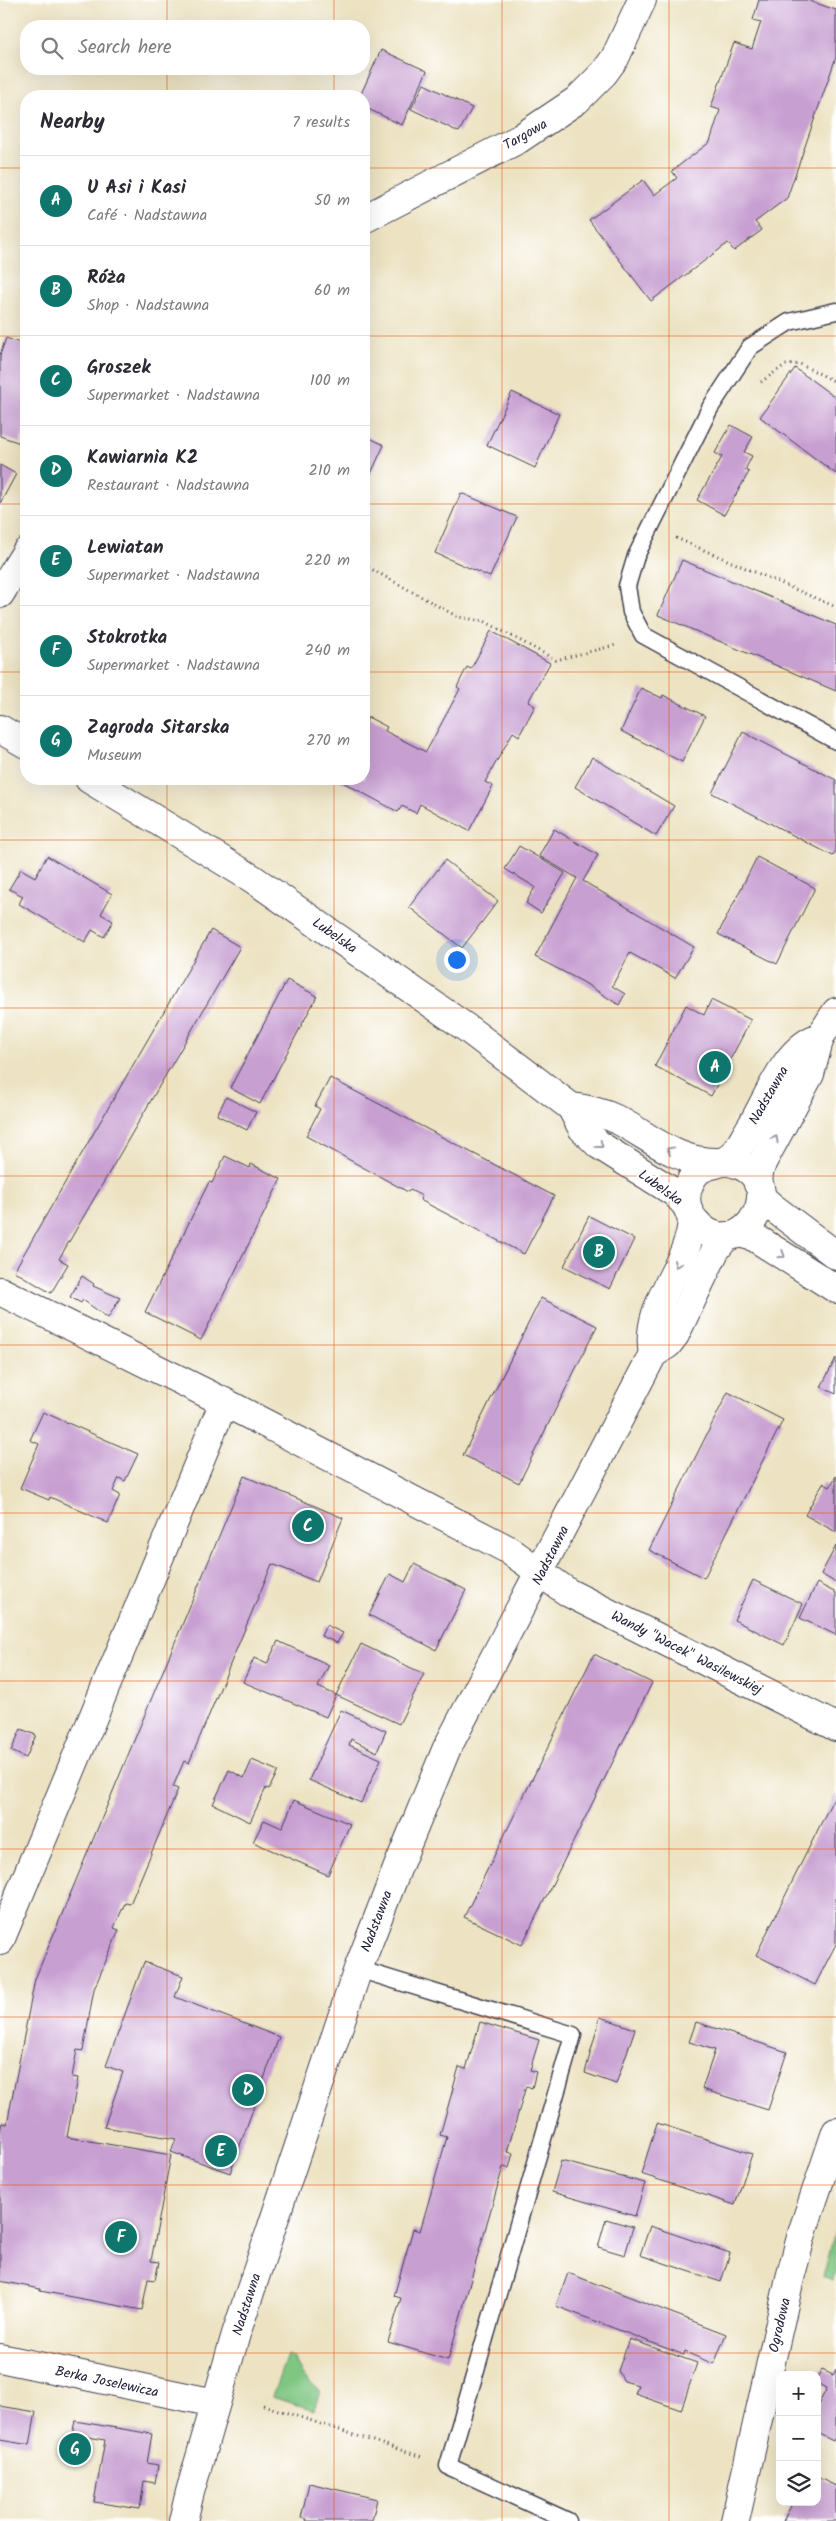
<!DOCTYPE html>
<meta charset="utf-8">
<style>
body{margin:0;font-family:Kalam,sans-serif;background:#f7f7f7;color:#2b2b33}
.controls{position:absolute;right:15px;bottom:15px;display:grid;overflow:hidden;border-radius:10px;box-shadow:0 5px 20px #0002}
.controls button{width:45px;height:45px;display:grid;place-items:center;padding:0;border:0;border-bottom:1px solid #e1e1e2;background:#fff;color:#2b2b33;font:25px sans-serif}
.you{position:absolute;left:456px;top:959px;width:18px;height:18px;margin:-12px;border:4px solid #fff;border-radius:50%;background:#1a73e8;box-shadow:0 0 0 8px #1a73e833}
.badge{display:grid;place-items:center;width:32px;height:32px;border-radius:50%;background:#0f766e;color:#fff;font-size:16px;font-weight:700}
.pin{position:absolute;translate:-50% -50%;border:2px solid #fff;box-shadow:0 1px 5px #0006}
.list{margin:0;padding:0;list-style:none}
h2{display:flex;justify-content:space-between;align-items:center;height:65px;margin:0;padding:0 20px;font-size:21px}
h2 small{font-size:16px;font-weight:400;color:#7c7c81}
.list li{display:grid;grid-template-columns:32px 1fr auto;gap:15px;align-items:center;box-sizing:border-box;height:90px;padding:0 20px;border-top:1px solid #e1e1e2}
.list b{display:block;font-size:19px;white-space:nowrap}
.list p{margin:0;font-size:16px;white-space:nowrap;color:#7c7c81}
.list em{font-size:16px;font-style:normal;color:#7c7c81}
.icon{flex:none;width:28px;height:28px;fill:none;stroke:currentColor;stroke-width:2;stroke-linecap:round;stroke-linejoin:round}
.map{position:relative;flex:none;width:836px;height:2521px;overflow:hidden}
.search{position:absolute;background:#fff;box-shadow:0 5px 20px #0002;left:20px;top:20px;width:350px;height:55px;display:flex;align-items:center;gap:12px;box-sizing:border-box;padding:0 18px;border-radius:20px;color:#7c7c81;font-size:19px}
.panel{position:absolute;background:#fff;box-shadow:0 5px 20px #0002;left:20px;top:90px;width:350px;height:695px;border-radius:20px}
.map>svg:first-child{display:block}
</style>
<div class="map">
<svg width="836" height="2521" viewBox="0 0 836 2521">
<rect width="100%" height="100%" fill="#fff"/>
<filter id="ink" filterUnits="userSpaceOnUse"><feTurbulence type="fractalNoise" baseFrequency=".02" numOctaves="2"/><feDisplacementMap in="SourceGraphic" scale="10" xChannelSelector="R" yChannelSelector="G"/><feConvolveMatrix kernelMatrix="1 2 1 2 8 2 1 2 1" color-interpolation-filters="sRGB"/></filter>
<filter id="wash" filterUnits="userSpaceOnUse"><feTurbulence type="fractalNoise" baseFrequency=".0096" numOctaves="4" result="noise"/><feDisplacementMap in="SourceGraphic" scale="20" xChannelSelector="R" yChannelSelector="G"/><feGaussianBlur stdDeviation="1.12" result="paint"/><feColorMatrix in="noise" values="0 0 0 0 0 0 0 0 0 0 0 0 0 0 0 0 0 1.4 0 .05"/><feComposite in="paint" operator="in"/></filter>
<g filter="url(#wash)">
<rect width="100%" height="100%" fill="#ede3c3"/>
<g fill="#7ec682" stroke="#50745e">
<path d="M836,2227v47l-4,7 -9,-4z"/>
<path d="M287,2355l6,2 10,19 17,15 -6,19 -42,-13z"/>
</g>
<g id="blocks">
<g fill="#c79fd1">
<path d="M759,0h48l29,10v47l-49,141 -32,24 7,8 -28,21 -6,-8 -77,58 -62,-81 54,-40 11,15 23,-17 -5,-7 38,-29 10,-32 -9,-3 23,-64 18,6 9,-27 -8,-2z"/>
<path d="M381,50l46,21 -25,54 -38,-18v-11h-4z"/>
<path d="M424,84l48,24 -13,24 -48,-23z"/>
<path d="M6,338l20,7v82l-6,16 -20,-7v-81z"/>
<path d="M795,368l41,30v76l-76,-57z"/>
<path d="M512,392l47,22 -24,54 -48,-23z"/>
<path d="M731,425l22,12 -9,15 8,4 -7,14 4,2 -25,43 -27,-15 25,-43 -7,-4z"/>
<path d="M364,435l20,10 -15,33 -5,-3z"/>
<path d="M0,465l16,9 -16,30z"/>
<path d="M461,493l56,24 -27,60 -55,-24z"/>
<path d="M682,560l154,65v66l-178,-76z"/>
<path d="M491,631l59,32 -22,39 7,4 -16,30 -6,-4 -28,50 8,4 -24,45 -49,-27 -4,9 -14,-7 -4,6 -61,-33h27v-58l2,1 2,-5 19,10 -2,4 41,21 34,-63 -3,-2 10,-20 4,2z"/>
<path d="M641,688l21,10 1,-3 42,21 -23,46 -61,-31z"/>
<path d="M743,732l93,48v71l-3,5 -121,-63z"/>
<path d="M592,757l82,49 -18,30 -81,-49z"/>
<path d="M554,829l44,26 -15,26 111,66 -19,31 -45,-25 -18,33 13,8 -6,11 -36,-23 -48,-25 42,-79 -38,-22z"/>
<path d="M519,846l46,27 -24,40 -15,-10 9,-16 -30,-18z"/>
<path d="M47,856l65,38 -11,20 12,7 -9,16 -12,-7 -7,12 -66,-38 4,-8 -14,-7 12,-20 14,8z"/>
<path d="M757,857l58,31 -38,76 -59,-30z"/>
<path d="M445,860l53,41 -36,47 -53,-41z"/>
<path d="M211,930l29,17 -181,312 9,5 -17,29 -37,-22z"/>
<path d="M287,980l30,16 -57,108 -30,-16z"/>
<path d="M711,1000l40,20 -40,76 -56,-30 31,-61 18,10z"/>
<path d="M330,1078l224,118 -30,58 -104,-54 2,-4 -12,-6 -2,2 -102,-56 14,-27 -5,-3z"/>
<path d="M226,1097l30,15 -9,18 -30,-15z"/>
<path d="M225,1156l25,12 1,-4 30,15 -80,161 -56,-28 64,-130 3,1z"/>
<path d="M589,1216l45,23 -24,50 -46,-23z"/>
<path d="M82,1276l12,8 -1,2 27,12 -12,20 -25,-18 -2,3 -11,-6z"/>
<path d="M541,1298l56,28 -78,157 -56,-28z"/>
<path d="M836,1358v36l-15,-7z"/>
<path d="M728,1392l55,28 -79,158 -55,-28z"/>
<path d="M43,1412l95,42 -13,27 -6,-3 -6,13 7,4 -12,28 -58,-26 -1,3 -29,-12 19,-44 -9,-4z"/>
<path d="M244,1476l99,42 -26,64 -45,-18 -83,199 -5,-2 -11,26 5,2 -48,115 -5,-1 -11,25 5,2 -25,59 -11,62 -6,-1 -5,27 6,1 -11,59 104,18 -20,106 8,1 -4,18 -7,-1 -6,31 -102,-19v-2l-40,-8v-149l2,-9 5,1 28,-145z"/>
<path d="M836,1476v56l-31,-17 18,-32 7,4z"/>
<path d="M836,1546v37l-15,-9z"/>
<path d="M414,1564l52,26 -30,60 -67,-35 21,-41 15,8z"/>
<path d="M753,1580l50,24 -19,41 -50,-25z"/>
<path d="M817,1583l19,10v42l-36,-17z"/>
<path d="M326,1625l17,8 -6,10 -16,-7z"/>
<path d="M278,1641l51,24 -11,22 18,8 -10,22 -83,-35 11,-24 13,6z"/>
<path d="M361,1644l63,30 -25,50 -63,-29z"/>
<path d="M594,1654l58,29 -130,262 -58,-28z"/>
<path d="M341,1710l45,21 -9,21 -26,-13 -2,6 32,14 -20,44 -52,-23z"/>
<path d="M21,1729l15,6 -10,23 -15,-7z"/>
<path d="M252,1760l26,11 -9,18 -3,-1 -16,34 -37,-18 16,-34 15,8z"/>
<path d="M836,1793v151l-21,41 -59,-30z"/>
<path d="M294,1800l56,24 -22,51 -75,-33 11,-22 18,8z"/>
<path d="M144,1962l39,14 -8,21 104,40 -49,136 -59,-21 5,-13 -72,-12 19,-55 -17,-6z"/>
<path d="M600,2017l35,12 -19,55 -31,-11z"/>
<path d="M480,2022l59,18 -9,30 6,2 -4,16 -6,-2 -19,66 6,1 -4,15 -6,-1 -55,193 -60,-18 13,-44 -7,-2 19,-67 7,2 27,-94 -7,-2 19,-68 7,2z"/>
<path d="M696,2022l91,30 -19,58 -66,-21 13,-39 -26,-8z"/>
<path d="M657,2123l95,31 -17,51 -94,-31z"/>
<path d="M561,2161l84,22 -10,33 -83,-24z"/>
<path d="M606,2219l27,8 -8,28 -27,-8z"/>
<path d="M650,2226l80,27 -9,29 -81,-27z"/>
<path d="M568,2273l158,61 -12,30 -29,-12 -1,3 -128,-49z"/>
<path d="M629,2339l68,24 -16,47 -46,-16 3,-9 -14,-4 -6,-10z"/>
<path d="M836,2369v66l-3,6 -16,-8v-26l10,-19 -10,-5v-5l5,-8 11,5z"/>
<path d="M0,2406l36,6 -6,33 -30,-5z"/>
<path d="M75,2421l77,13 -5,29 11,2 -3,18 -11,-2 -4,28 -46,-7 11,-62 -33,-6z"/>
<path d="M817,2477l19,9v35h-53l8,-15 -7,-4h33z"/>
<path d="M309,2483l68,16 -5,22h-66l1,-2 -6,-1z"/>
</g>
</g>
</g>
<g filter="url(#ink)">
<use href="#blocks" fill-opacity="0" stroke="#403f4f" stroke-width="1"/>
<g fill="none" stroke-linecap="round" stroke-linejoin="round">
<defs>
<g id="service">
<path d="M836,311l-47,11 -39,25 -40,61 -74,148 -9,30 4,26 12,23 193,106"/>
<path d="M358,1969l215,66 -125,431 120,55"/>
</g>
<g id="minor">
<path d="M364,219l155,-80 58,-39 27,-27 11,-15 27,-58"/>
<path d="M0,594l26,-42"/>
<path d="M0,1291l224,111 283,147 62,44 267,134"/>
<path d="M653,1354c-10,-51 38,-89 39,-136"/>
<path d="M0,1941l224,-539"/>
<path d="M0,2358l215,45"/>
<path d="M183,2521l7,-29 46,-158 122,-365 41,-105 47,-114 207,-396 15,-10 7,-9 40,-84 11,-15"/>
<path d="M735,2521l55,-243 13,-48 33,-98"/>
</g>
<g id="tertiary">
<path d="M0,729l26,15"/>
<path d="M89,779l164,100 215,150 103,78 11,21 17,17 76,48 12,13"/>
<path d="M571,1107c16,2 30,5 45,12 33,17 61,44 100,43"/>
<path d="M723,1161c78,9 19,115 -28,60 -9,-9 -11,-24 -6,-36 10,-26 28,-16 42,-28 9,-9 14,-22 21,-32 17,-29 34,-78 68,-88"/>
<path d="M758,1184l1,-12 4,-11 47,-87 10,-37 16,-25"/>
<path d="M761,1197l11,10 64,48"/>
<path d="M739,1233l15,4 82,52"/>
</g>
</defs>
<use href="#service" stroke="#403f4f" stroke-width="19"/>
<use href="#minor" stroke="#403f4f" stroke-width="30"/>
<use href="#tertiary" stroke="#403f4f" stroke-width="30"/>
<g stroke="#403f4f" stroke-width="3" stroke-dasharray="1 4" stroke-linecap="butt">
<path d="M761,382l24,-17 15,-1 36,18"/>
<path d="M676,538l160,69"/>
<path d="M364,565l94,52 26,4 72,39 60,-15"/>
<path d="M263,2405l159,52"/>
</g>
<use href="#service" stroke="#fff" stroke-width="16"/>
<use href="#minor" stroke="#fff" stroke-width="28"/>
<use href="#tertiary" stroke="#fff" stroke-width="28"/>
</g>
<defs><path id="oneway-chevron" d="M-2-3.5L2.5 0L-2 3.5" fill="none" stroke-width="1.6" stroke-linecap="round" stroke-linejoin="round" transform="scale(1.25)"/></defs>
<g stroke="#9c9ca7">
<use href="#oneway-chevron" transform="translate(775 1139) rotate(-61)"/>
<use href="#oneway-chevron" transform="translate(600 1145) rotate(37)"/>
<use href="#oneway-chevron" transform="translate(670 1150) rotate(-151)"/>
<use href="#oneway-chevron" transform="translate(782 1255) rotate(33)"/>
<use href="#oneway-chevron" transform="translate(677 1264) rotate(113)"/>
</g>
</g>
<path fill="none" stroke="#de560e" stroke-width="1" stroke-opacity="0.55" d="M167,0v26M334,0v26M502,0v2521M669,0v2521M167,69v27M334,69v27M0,168h26M364,168h472M0,336h26M364,336h472M0,504h26M364,504h472M0,672h26M364,672h472M167,779v1742M334,779v1742M0,840h836M0,1008h836M0,1176h836M0,1345h836M0,1513h836M0,1681h836M0,1849h836M0,2017h836M0,2185h836M0,2353h836"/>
<g text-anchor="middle" stroke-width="5" stroke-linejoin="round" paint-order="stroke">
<g font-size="14" fill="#22223b" stroke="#fff">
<text transform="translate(525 134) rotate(-30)" y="5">Targowa</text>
<text transform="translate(335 935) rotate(35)" y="5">Lubelska</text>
<text transform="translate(768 1095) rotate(-60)" y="5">Nadstawna</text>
<text transform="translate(661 1187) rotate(36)" y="5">Lubelska</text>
<text transform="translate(550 1555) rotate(-63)" y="5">Nadstawna</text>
<text transform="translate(687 1652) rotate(27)" y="5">Wandy "Wacek" Wasilewskiej</text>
<text transform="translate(376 1921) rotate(-69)" y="5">Nadstawna</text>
<text transform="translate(246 2304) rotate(-72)" y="5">Nadstawna</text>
<text transform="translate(779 2325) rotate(-77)" y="5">Ogrodowa</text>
<text transform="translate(107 2381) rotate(12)" y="5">Berka Joselewicza</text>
</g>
</g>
</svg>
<div class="controls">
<button>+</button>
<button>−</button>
<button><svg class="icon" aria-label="layers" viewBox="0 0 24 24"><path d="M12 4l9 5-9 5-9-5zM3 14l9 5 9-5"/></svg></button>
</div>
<div class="you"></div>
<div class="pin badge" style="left:715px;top:1067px">A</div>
<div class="pin badge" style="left:599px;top:1252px">B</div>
<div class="pin badge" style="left:308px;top:1526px">C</div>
<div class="pin badge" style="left:248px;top:2090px">D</div>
<div class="pin badge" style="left:221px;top:2151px">E</div>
<div class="pin badge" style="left:121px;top:2237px">F</div>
<div class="pin badge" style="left:75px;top:2449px">G</div>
<div class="search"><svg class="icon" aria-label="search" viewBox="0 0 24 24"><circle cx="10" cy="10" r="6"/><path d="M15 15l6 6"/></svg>Search here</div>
<section class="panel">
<h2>Nearby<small>7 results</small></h2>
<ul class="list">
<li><span class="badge">A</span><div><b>U Asi i Kasi</b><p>Café · Nadstawna</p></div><em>50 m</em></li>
<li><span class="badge">B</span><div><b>Róża</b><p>Shop · Nadstawna</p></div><em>60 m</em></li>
<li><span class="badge">C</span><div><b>Groszek</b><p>Supermarket · Nadstawna</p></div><em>100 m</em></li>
<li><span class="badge">D</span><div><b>Kawiarnia K2</b><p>Restaurant · Nadstawna</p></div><em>210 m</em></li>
<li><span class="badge">E</span><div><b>Lewiatan</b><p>Supermarket · Nadstawna</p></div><em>220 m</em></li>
<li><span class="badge">F</span><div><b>Stokrotka</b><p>Supermarket · Nadstawna</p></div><em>240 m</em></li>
<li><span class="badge">G</span><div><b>Zagroda Sitarska</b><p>Museum</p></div><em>270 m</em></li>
</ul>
</section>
</div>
